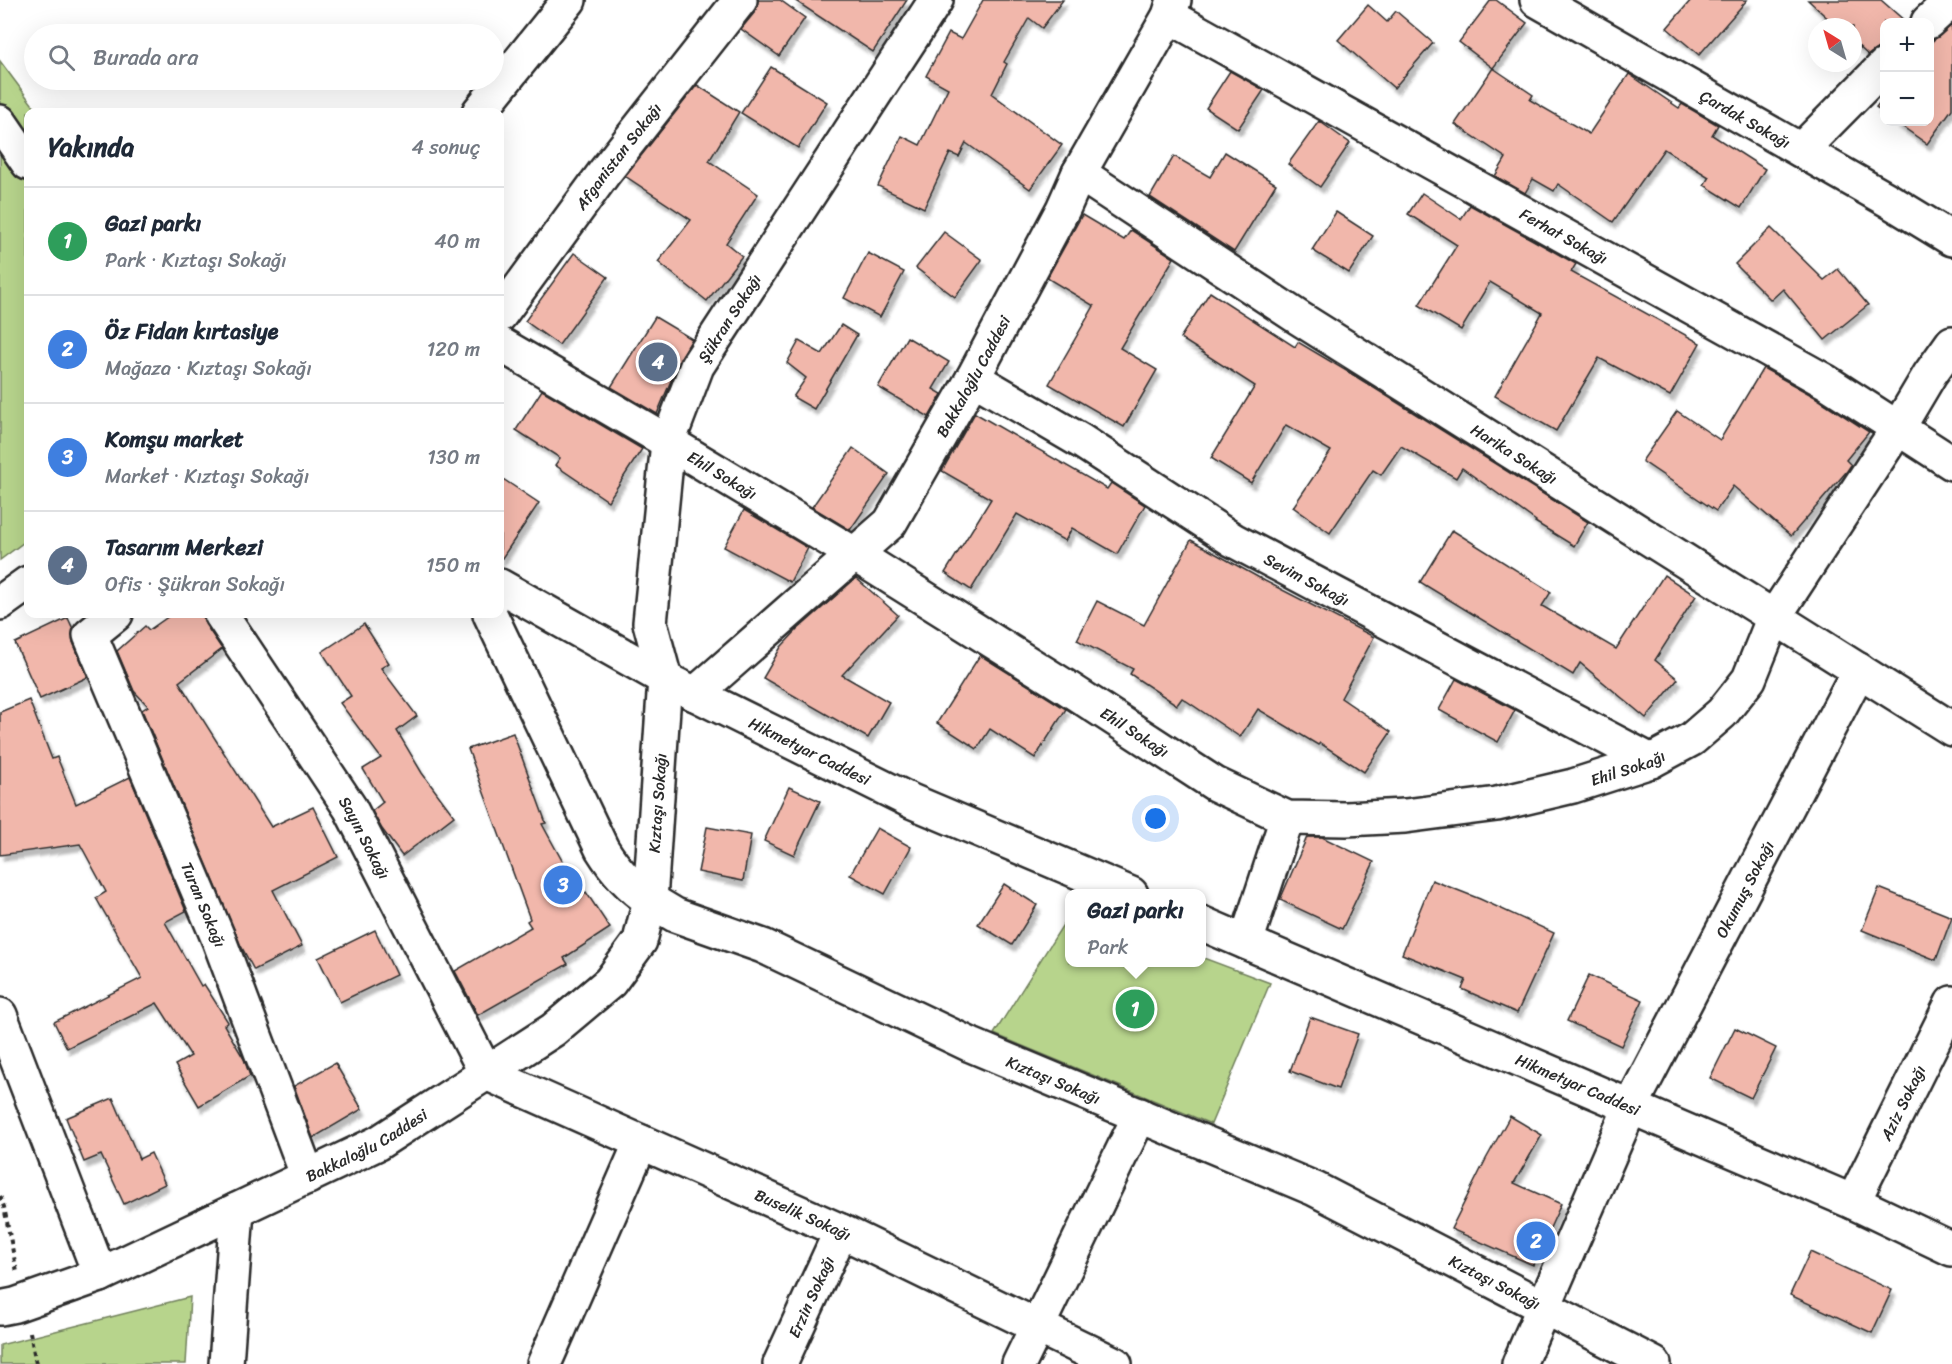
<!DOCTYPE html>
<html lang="tr">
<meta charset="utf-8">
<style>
body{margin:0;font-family:Sriracha,sans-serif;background:#f2f2f3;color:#1f2937}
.controls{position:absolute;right:18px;top:18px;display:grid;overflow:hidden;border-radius:12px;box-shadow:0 6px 24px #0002}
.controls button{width:54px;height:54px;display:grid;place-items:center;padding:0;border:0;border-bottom:2px solid #e0e1e3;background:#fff;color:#1f2937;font:30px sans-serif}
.compass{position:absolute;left:1808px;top:18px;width:54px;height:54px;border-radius:50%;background:#fff;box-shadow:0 6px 24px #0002;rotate:323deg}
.you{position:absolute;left:1156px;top:819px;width:21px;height:21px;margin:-15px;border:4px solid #fff;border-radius:50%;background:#1a73e8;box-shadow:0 0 0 9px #1a73e833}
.badge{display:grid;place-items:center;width:39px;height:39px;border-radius:50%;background:#2563eb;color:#fff;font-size:20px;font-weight:700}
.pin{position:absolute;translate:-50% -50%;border:3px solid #fff;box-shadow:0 2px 6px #0006}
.popup{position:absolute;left:1065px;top:889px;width:141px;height:78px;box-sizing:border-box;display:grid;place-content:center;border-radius:12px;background:#fff;filter:drop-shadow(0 2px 4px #0005);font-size:20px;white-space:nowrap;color:#747a83}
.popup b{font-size:22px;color:#1f2937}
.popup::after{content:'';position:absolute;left:50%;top:100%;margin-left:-12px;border:12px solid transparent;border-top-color:#fff}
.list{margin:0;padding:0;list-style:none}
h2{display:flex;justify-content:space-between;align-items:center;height:78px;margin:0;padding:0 24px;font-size:26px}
h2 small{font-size:20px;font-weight:400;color:#747a83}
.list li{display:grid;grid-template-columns:39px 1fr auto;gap:18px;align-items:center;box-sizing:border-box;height:108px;padding:0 24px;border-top:2px solid #e0e1e3}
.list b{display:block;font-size:22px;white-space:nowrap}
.list p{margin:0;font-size:20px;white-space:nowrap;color:#747a83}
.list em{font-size:20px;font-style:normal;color:#747a83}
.icon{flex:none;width:33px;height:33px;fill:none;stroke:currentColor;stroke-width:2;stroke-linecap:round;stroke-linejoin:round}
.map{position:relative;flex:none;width:1952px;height:1364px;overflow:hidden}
.search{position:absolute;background:#fff;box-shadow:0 6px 24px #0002;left:24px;top:24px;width:480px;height:66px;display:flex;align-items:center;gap:15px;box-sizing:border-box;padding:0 21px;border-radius:33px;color:#747a83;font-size:22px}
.panel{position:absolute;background:#fff;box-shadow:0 6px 24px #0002;left:24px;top:108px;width:480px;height:510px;border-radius:12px}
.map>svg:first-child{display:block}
</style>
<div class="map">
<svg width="1952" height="1364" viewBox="0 0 1952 1364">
<defs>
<filter id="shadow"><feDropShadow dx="3.5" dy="6" stdDeviation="1.5" flood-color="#0004"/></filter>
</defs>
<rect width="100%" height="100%" fill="#fff"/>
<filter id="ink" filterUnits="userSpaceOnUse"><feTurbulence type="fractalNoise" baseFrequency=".0167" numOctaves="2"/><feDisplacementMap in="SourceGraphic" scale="12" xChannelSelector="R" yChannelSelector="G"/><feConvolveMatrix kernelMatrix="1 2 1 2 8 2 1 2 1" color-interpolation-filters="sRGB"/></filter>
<g filter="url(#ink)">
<g fill="#b7d48c" stroke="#71805c" stroke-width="1.5">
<path d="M0,61l38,51h-10v427l-28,21z"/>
<path d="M1069,915v47h132v-5l69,26 -59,141 -217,-90z"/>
<path d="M190,1297l-4,67h-186v-19z"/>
</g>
<g fill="#f1b7ab" stroke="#2b2b2b" stroke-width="1.5" filter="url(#shadow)">
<path d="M758,0h22l25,18 -26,38 -38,-27 14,-17z"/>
<path d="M794,0h113l-34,52z"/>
<path d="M983,0h80l-21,28 -13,-10 -25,44 3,2 -15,30 70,51 -32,44 -64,-46 -7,14 -9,-4 -26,55 -46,-22 24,-50 18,9 28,-57 -22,-12 23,-43 12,6z"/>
<path d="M1491,0h5l31,23 -34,45 -34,-26z"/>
<path d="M1691,0h56l-48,55 -32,-27z"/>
<path d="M1808,0h73l25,22h-22v26h-6l-10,7 -15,-14v-14h-16z"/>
<path d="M1368,5l19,17 9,-11 37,32 -39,45 -56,-48z"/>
<path d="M1952,25v84l-25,35 -31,-22h33v-78z"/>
<path d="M771,67l56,35 -29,46 -57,-35z"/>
<path d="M1493,68l40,27 -3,5 59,34 40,-60 50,34 3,-4 36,21 -6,10 53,34 -24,39 -37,-23 5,-8 -45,-28 -51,73 -55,-38 -4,7 -21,-12 -8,14 -30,-17 11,-18 -51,-34z"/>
<path d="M1230,71l34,19 -26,39 -32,-21z"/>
<path d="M697,85l42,27 -30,49 49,33 -32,49 16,13 -35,45 -49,-39 33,-42 -66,-44z"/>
<path d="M1884,97v16l-8,-6z"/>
<path d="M1319,121l31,22 -30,44 -32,-23z"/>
<path d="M1225,152l51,32 -42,68 -84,-55 24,-41 36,21z"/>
<path d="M1422,193l39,26 9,-14 106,59 -5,8 129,71 -30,53 -71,-38 -43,73 -61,-35 47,-83 -52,-31 -29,48 -42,-25 38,-60 -49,-31z"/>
<path d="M1336,212l37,24 -24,37 -37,-23z"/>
<path d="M1082,215l42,25 7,-10 43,28 -54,90 37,22 -33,57 -75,-43 45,-78 -47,-28z"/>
<path d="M1771,228l53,52 14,-11 30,36 -43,35 -42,-51 -12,11 -36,-36z"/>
<path d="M944,232l38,28 -27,37 -39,-29z"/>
<path d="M574,253l34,24 -49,68 -34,-24z"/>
<path d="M868,253l36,19 -24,45 -36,-19z"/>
<path d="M1210,292l85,55 3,-5 57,34 233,146 -14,24 -39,-24 1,-1 -74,-53 -6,10 -55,-32 -20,29 -8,-5 -43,63 -37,-26 38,-56 -45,-26 -35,58 -40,-25 44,-72 -75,-48z"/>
<path d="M655,317l37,22 -12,20 -23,55 -46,-27z"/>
<path d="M841,325l16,10 -43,74 -21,-12 13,-19 -19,-15 12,-22 23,13z"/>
<path d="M907,337l42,25 -16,27 9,5 -13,23 -51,-30z"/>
<path d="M1763,368l52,29 54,35 -23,28 5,5 -4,6 -56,65 -58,-50 -17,25 -74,-50 35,-50 43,29z"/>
<path d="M542,390l100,59 -34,52 -53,-36 5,-7 -44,-28z"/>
<path d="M975,413l132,76 4,-6 34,22 -28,49 -45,-26 -7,13 -48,-27 -46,76 -26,-17 46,-74 -49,-28z"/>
<path d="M853,448l36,26 -39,56 -38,-23z"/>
<path d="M500,477l39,26 -39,58z"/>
<path d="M744,510l64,38 -18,34 -66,-35z"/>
<path d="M1452,530l99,62 -9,14 74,43 48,-74 32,21 -41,64 23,19 -32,39 -66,-55 -7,12 -153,-93z"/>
<path d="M1191,540l74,41 109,56 -33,61 50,34 -27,40 -44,-29 -2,2 -60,-36 -18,28 -58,-39 -5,7 -47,-31 3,-5 -56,-29 20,-39 47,24z"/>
<path d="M856,578l42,37 -56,60 47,27 -21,36 -105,-60 18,-31 16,-17z"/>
<path d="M172,614h31l2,10 17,25 -43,33 92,145 42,-20 25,50 -65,33 29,56 -48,24 -14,-26 -98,-234 6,-4 -14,-15 -17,-40 28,-25 4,4z"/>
<path d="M68,618l5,11v13l15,35 -48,22 -25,-56z"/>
<path d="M364,624l25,39 -8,5 36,48 -20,15 25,42 32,43 -52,40 -20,-27 -10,-18 11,-9 -20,-33 18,-11 -41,-55 11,-7 -29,-44z"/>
<path d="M980,655l86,54 -31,49 -45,-29 -13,20 -40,-26z"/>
<path d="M1456,679l59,31 -17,32 -59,-32z"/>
<path d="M29,700l23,59 5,-2 19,47 54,-27 56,134 -21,11 36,64 3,-2 24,38 -4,3 20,34 6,17 -51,30 -24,-41 16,-9 -34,-53 -90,45 -13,-26 88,-44 -46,-80 10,-6 -26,-48 -80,11v-143z"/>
<path d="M513,733l33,90 -4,1 39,71 5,-3 24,36 -46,30 4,6 -90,51 -23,-44 76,-44 -4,-6 3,-2 -62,-170z"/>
<path d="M789,787l31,14 -26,54 -30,-14z"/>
<path d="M707,827l44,8 -8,46 -45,-9z"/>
<path d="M877,828l34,19 -26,47 -35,-19z"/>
<path d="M1307,837h15l52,25 -32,67 -62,-29z"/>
<path d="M1432,880l48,19 74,34 -37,80 -55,-24 4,-9 -64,-26z"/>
<path d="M1004,884l33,21 -25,40 -34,-21z"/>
<path d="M1879,888l73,29 -16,43 -74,-30z"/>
<path d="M375,930l21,45 -56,27 -22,-44z"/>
<path d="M1589,975l54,25 -22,46 -54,-25z"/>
<path d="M1310,1017l48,17 -20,55 -48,-18z"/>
<path d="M1735,1028l41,20 -25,50 -41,-20z"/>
<path d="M335,1063l27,46 -49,29 -19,-52z"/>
<path d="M113,1098l26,61 12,-6 14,31 -41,20 -23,-49 -17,7 -18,-44z"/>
<path d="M1510,1116l32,19 -28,48 47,21 -28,61 -82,-36 35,-70z"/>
<path d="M1810,1252l82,38 -20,43 -82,-38z"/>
</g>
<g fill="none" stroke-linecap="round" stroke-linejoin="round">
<defs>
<g id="minor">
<path id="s1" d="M936,0l-239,366 -29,76 -18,181 15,56 -15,221 25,15 88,31 208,99 344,144 339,175"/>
<path id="s2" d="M1537,0l351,200 64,39"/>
<path id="s3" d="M1169,16l656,365 127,82"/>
<path d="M1928,22l24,-22"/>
<path d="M479,112l90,-112"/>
<path d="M0,122l28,41"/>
<path d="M1801,150l83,-84"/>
<path id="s4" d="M1079,173l220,145 653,411"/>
<path id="s5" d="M500,315l104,-142 136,-173"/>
<path id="s6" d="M500,344l168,98 186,112 212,133 149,97 72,34 59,1 59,-3 92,-12 76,-18 78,-25 41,-22 30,-26 27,-34 25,-62 124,-189 32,-54 22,-31"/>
<path id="s7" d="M973,378l108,63 152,99 418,221"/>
<path id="s8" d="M500,586l165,93 246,122 220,93"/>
<path d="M0,603l28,-20"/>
<path id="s9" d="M116,614l-26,21 129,305 89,237"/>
<path id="s10" d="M221,614l129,194 136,265 355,158 274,133"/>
<path id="s11" d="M695,694l195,-171 83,-145 90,-169 16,-36 90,-157 5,-16"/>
<path id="s12" d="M1201,923l652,279 99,47"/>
<path d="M1246,942l41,-124"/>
<path d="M0,1015l100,260"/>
<path id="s13" d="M1853,1202l99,-199"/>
<path id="s14" d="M0,1308l15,-3 85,-30 278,-132 175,-113 57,-48 30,-41 10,-41c-21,-14 -35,-30 -48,-51l-112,-235"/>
<path d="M226,1364l11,-154"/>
<path d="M544,1364l97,-222"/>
<path id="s15" d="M780,1364l61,-133"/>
<path d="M1019,1364l121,-249"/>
<path id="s16" d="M1519,1364l111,-256 229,-438"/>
</g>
</defs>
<use href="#minor" stroke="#2b2b2b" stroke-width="38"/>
<g stroke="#2b2b2b" stroke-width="4" stroke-dasharray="4.5 4.5" stroke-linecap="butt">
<path d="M0,1196l4,11 13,65"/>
<path d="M30,1332l6,32"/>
</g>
<use href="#minor" stroke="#fff" stroke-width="33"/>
</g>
</g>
<g text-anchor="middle" stroke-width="6" stroke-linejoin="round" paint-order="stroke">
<g font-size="16" fill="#2b2b2b" stroke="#fff">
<text dy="6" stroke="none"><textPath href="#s2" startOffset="240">Çardak Sokağı</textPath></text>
<text dy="6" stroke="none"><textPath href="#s5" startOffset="198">Afganistan Sokağı</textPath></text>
<text dy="6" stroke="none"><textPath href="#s3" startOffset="452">Ferhat Sokağı</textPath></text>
<text transform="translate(729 318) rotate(-57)" y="6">Şükran Sokağı</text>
<text dy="6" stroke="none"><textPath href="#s11" startOffset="428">Bakkaloğlu Caddesi</textPath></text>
<text dy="6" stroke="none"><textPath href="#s4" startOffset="518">Harika Sokağı</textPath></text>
<text dy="6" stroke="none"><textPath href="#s6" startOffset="258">Ehil Sokağı</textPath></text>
<text dy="6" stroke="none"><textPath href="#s7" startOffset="390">Sevim Sokağı</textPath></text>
<text dy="6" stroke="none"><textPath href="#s6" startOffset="744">Ehil Sokağı</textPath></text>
<text dy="6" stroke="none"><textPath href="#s8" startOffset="351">Hikmetyar Caddesi</textPath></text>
<text dy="6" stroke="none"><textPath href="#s6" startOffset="1266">Ehil Sokağı</textPath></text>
<text transform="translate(657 803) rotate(-86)" y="6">Kıztaşı Sokağı</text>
<text dy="6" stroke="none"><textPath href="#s10" startOffset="266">Sayın Sokağı</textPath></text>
<text dy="6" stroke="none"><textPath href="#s16" startOffset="526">Okumuş Sokağı</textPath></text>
<text dy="6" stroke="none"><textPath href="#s9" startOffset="326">Turan Sokağı</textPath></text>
<text dy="6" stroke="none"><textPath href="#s1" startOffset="1422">Kıztaşı Sokağı</textPath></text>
<text dy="6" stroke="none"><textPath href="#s12" startOffset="410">Hikmetyar Caddesi</textPath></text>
<text dy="6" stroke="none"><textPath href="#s13" startOffset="111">Aziz Sokağı</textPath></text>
<text dy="6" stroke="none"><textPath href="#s14" startOffset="402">Bakkaloğlu Caddesi</textPath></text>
<text dy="6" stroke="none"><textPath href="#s10" startOffset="878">Buselik Sokağı</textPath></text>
<text dy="6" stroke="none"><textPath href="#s1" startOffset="1908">Kıztaşı Sokağı</textPath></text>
<text dy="6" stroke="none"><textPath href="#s15" startOffset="74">Erzin Sokağı</textPath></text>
</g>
</g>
</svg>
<div class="controls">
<button>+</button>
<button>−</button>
</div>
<svg class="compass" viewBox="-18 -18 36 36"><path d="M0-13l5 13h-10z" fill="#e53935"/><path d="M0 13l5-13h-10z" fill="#747a83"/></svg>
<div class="you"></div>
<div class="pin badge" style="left:1135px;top:1009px;background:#2e9e5b">1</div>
<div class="popup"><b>Gazi parkı</b>Park</div>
<div class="pin badge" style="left:1536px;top:1241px;background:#3f7fe0">2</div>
<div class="pin badge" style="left:563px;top:885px;background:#3f7fe0">3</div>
<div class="pin badge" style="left:658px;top:362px;background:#5c6f8a">4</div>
<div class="search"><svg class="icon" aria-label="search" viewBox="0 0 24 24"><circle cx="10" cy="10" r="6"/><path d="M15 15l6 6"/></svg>Burada ara</div>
<section class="panel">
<h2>Yakında<small>4 sonuç</small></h2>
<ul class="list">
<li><span class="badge" style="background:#2e9e5b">1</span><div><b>Gazi parkı</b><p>Park · Kıztaşı Sokağı</p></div><em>40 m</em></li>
<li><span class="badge" style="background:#3f7fe0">2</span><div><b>Öz Fidan kırtasiye</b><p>Mağaza · Kıztaşı Sokağı</p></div><em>120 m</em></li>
<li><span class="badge" style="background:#3f7fe0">3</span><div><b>Komşu market</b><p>Market · Kıztaşı Sokağı</p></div><em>130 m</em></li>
<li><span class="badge" style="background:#5c6f8a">4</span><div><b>Tasarım Merkezi</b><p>Ofis · Şükran Sokağı</p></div><em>150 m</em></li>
</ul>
</section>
</div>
